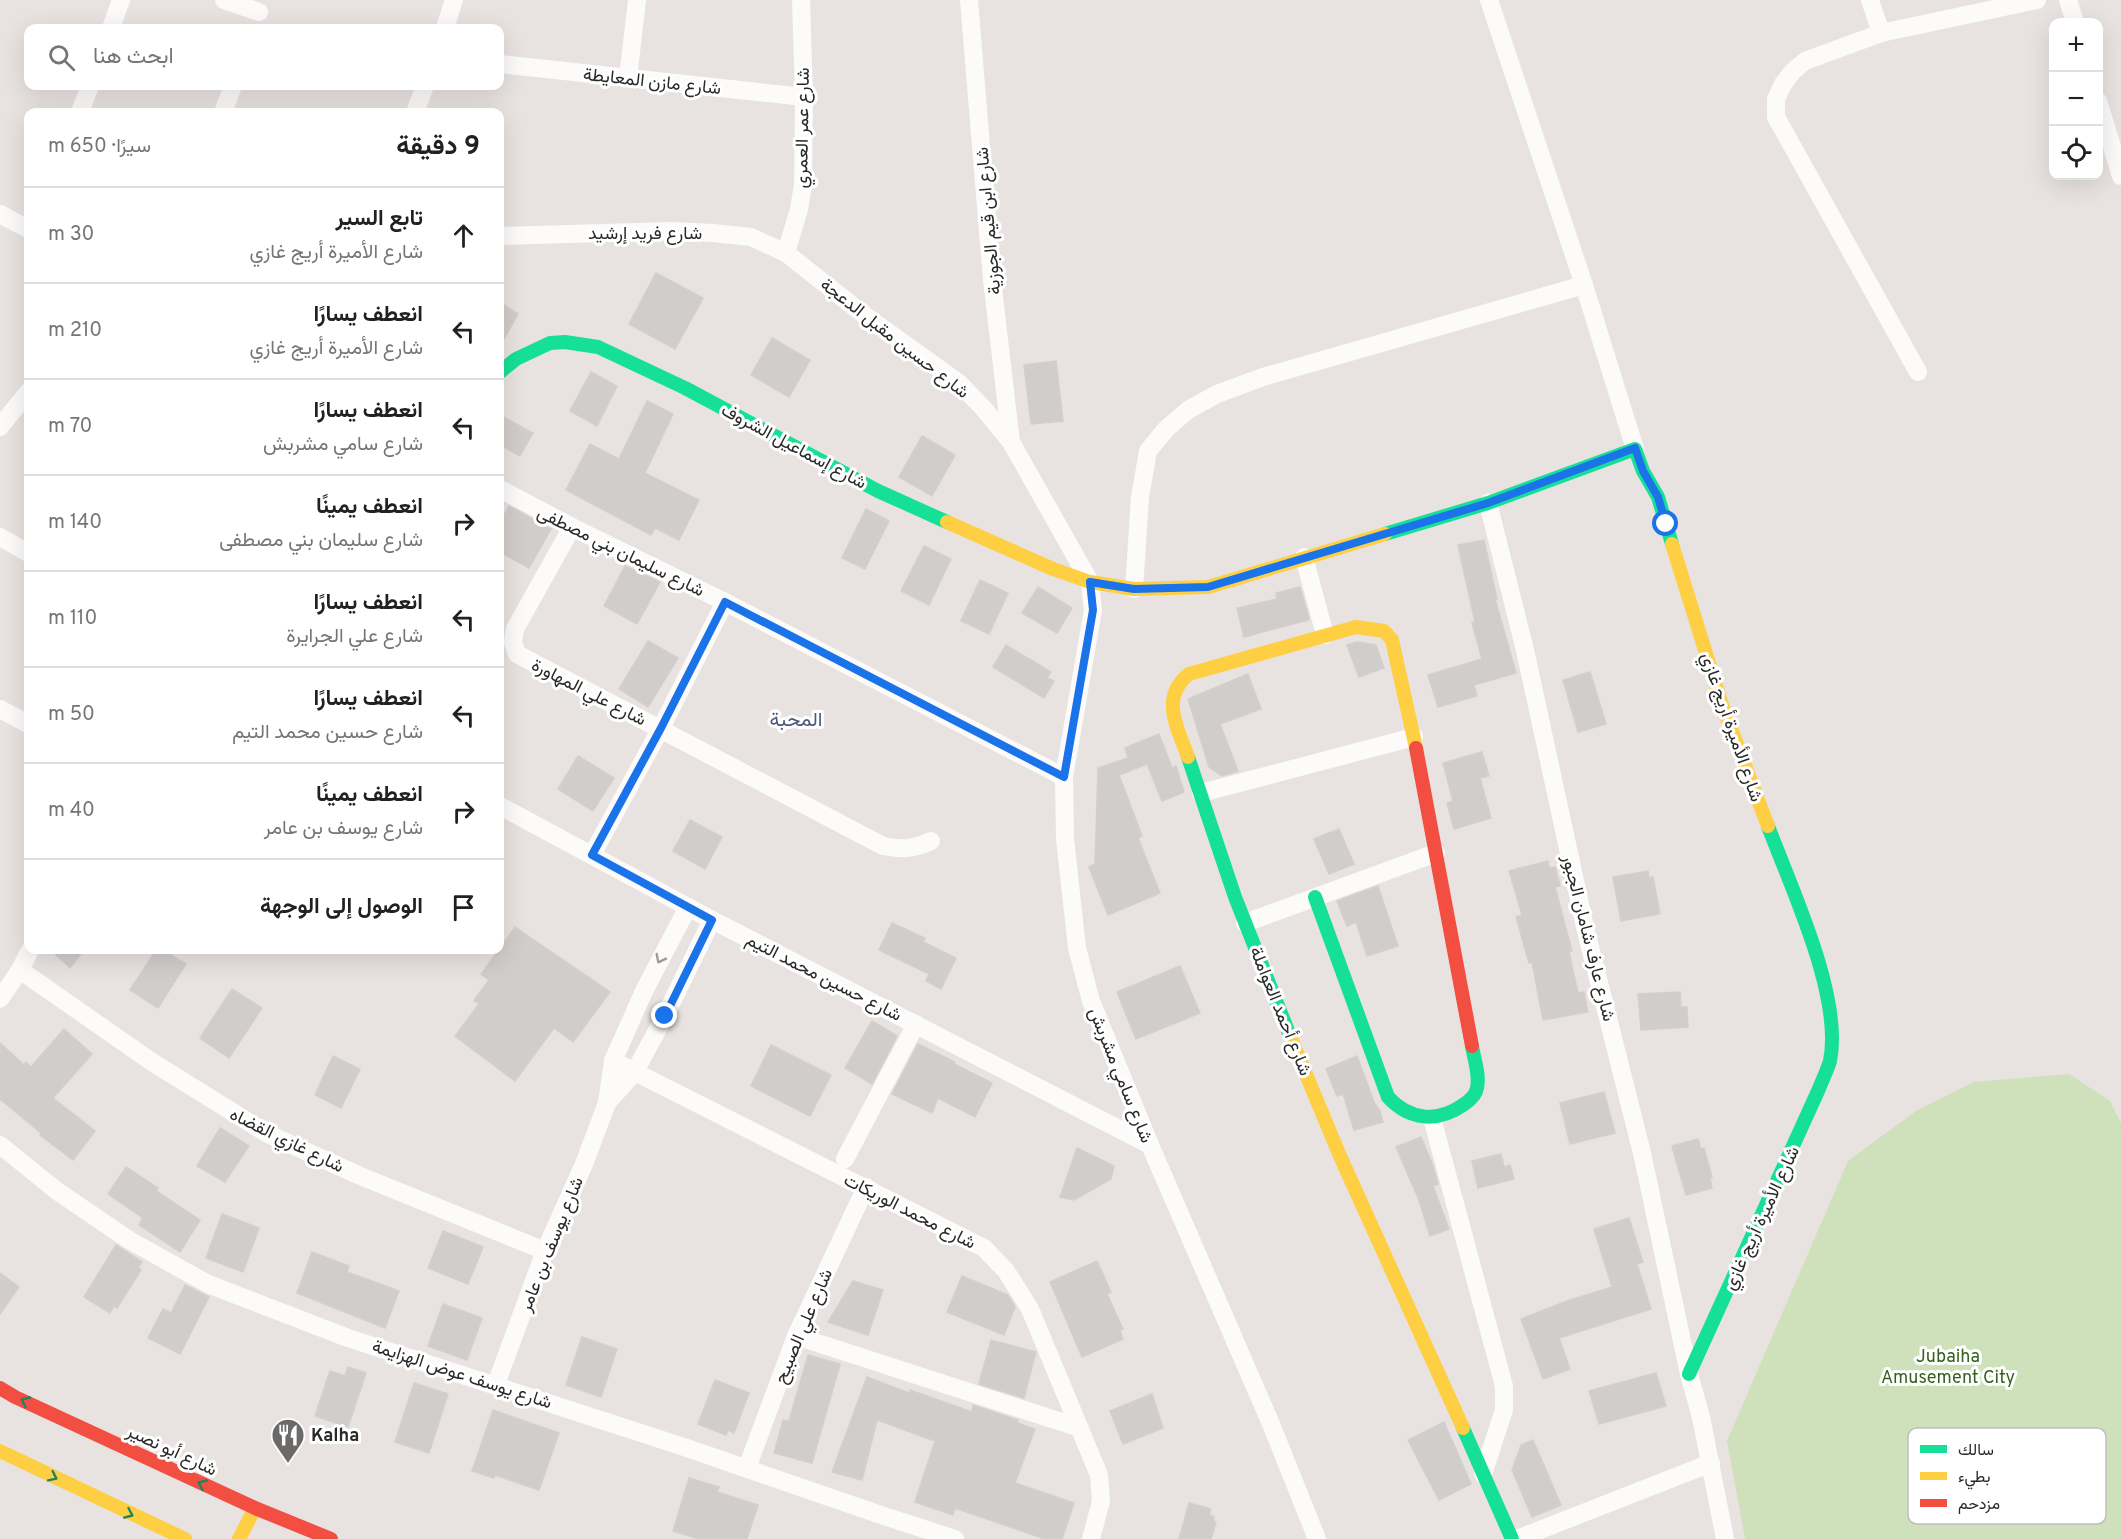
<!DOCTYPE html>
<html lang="ar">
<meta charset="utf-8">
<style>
body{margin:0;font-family:Overpass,Vazirmatn,sans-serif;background:#f2f2f2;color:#202124;direction:rtl}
.controls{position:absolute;right:18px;top:18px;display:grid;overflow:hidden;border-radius:12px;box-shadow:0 6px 24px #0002}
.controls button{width:54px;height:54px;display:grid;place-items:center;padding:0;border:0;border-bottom:2px solid #e0e0e0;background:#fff;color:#202124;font:30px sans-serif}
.stop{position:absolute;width:18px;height:18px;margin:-14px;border:4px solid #1a73e8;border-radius:50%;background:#fff}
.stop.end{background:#1a73e8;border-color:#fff;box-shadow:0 2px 6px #0008}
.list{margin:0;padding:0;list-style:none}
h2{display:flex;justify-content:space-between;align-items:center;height:78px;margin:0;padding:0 24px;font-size:26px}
h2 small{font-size:20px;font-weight:400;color:#757577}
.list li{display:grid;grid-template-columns:39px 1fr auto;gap:18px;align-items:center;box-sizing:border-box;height:96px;padding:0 24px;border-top:2px solid #e0e0e0}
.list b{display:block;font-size:22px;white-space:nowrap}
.list p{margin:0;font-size:20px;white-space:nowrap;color:#757577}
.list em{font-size:20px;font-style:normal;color:#757577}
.icon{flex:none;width:33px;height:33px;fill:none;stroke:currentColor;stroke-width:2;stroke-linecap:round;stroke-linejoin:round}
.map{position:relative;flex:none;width:2121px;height:1539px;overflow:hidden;direction:ltr}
.search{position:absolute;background:#fff;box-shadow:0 6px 24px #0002;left:24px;top:24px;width:480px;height:66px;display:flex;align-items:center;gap:15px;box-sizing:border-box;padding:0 21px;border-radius:12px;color:#757577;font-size:22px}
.panel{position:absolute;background:#fff;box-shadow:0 6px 24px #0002;left:24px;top:108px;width:480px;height:846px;border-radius:12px;direction:rtl}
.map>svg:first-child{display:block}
</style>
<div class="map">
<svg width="2121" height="1539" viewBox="0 0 2121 1539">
<rect width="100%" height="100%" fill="#e8e3e0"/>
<path fill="#cee1ba" d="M2069,1074l41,27 11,22v416h-376l-18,-98 121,-280 68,-50 58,-29z"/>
<g fill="#d0cdcb" stroke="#d3cfcc" stroke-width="1.5">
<path d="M656,273l47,25 -28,51 -46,-25z"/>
<path d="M500,302l18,12 -18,32z"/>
<path d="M772,338l38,22 -21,37 -38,-22z"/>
<path d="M1056,361l7,60 -32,3 -7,-59z"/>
<path d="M591,372l26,14 -20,40 -27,-15z"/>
<path d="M647,401l26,13 -28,59 54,27 -20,40 -24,-12 -4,7 -85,-45 24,-46 29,15z"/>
<path d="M500,415l33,18 -13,23 -20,-11z"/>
<path d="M922,436l33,19 -23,41 -33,-19z"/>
<path d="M509,506l42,23 -22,39 -29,-16v-29z"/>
<path d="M866,509l23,12 -24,48 -23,-11z"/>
<path d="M1484,540l13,59h-2l21,74 -42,12 3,11 -39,11 -10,-32 54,-16 -10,-36 3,-1 -17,-77z"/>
<path d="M924,546l27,13 -22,46 -28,-14z"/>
<path d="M625,566l35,16 -23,42 -33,-18z"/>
<path d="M980,580l28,13 -19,41 -28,-13z"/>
<path d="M1038,587l34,21 -15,25 -35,-20z"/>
<path d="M1300,587l9,31 -1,2 -64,17 -7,-29 40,-9 -1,-6z"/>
<path d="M648,641l30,17 -30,49 -29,-18z"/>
<path d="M1357,642l19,3 8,23 -25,9 -12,-32z"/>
<path d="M1006,645l45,27 -4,6 7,3 -10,17 -51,-31z"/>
<path d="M1590,672l16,52 -28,8 -15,-52z"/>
<path d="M1248,674l13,35 -41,15 18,47 -16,5 -13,-9 -21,-68z"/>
<path d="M1159,734l13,34 4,-2 8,26 -22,9 -15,-37 -28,11 23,61 -4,2 22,55 -52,22 -19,-48 6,-3 3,-96 30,-10 -3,-10z"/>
<path d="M1482,752l7,24 -9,2 11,40 -37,11 -7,-26 6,-2 -10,-38z"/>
<path d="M578,756l36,22 -21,33 -35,-22z"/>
<path d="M690,820l32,17 -17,32 -32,-18z"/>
<path d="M1339,829l15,35 -25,10 -15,-35z"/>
<path d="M1548,861l1,7 6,-1 5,19 -5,1 17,64 -3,1 9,41 6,-1 4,20 -45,8 -11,-58 -3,1 -13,-46 6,-2 -13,-44z"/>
<path d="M1648,871l1,7 4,-1 7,37 -39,7 -8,-44z"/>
<path d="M1378,886l20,60 -31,10 -11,-34 -9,4 -10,-25z"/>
<path d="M892,923l33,15 -2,4 33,16 -15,31 -15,-8 3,-7 -50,-24z"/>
<path d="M515,927l95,65 -37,50 -19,-14 -39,53 -60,-45 24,-32 -5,-4 15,-20 -8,-6z"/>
<path d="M51,950h33l-14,18z"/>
<path d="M156,950h7l23,14 -28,44 -28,-18z"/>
<path d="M1180,966l20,47 -64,26 -19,-47z"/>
<path d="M232,989l30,19 -33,50 -29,-20z"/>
<path d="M1680,992l1,15h6l1,20 -47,3 -3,-36z"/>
<path d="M872,1021l25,15 -25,48 -27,-16z"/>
<path d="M64,1029l28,25 -39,44 42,33 -22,29 -33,-25 1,-2 -41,-34v-56l24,22 2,-3 5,5z"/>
<path d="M918,1044l37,18 -1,2 38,19 -17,34 -37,-19 -6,15 -40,-19z"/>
<path d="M771,1045l60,30 -21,41 -59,-30z"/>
<path d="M333,1056l27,13 -19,39 -26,-13z"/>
<path d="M1357,1056l17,46 6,9 3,11 -29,8 -11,-36 -6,2 -11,-27z"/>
<path d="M1604,1092l11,41 -45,11 -10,-41z"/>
<path d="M220,1128l29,18 -24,36 -28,-16z"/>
<path d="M1421,1137l12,29 5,18 -5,2 16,43 -19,7 -11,-36 -23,-53z"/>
<path d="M1698,1139l3,10 3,-1 8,29 -2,1 2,10 -26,7 -14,-49z"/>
<path d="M1077,1148l37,18 -3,13 -37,21 -14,-3z"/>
<path d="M1501,1154l3,13 6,-2 4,14 -36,9 -6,-27z"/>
<path d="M126,1167l32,21 -2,3 44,29 -20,32 -41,-27 4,-7 -35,-24z"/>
<path d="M222,1214l37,14 -16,44 -37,-14z"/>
<path d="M1629,1218l14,44 -6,2 14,45 -92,29 11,31 -27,10 -22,-60 46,-18 45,-14 -18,-58z"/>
<path d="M443,1231l40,16 -15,37 -40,-16z"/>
<path d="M116,1245l26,17 -4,6 3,2 -24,38 -3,-2 -4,7 -26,-16z"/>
<path d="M312,1252l37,14 -2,6 52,19 -14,37 -88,-35z"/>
<path d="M1097,1261l14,31 -4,2 16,35 -3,1 3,9 -41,18 -32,-75z"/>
<path d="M0,1273l19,14 -19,27z"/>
<path d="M962,1276l46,19 7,12 -11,28 -57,-23z"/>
<path d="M853,1281l30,9 -15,45 -40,-13z"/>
<path d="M185,1285l24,12 -29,57 -32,-16 15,-29 8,4z"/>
<path d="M443,1304l39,14 -15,42 -39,-14z"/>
<path d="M582,1337l35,12 -16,48 -35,-12z"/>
<path d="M991,1340l45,12 -12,46 -45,-14z"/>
<path d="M808,1355l32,9 -28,99 -38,-10 9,-33 6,1z"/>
<path d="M348,1367l18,6 -18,54 -33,-11 15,-45 15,5z"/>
<path d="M1656,1373l10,33 -67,18 -10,-33z"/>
<path d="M867,1377l42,16 1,-3 62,22 1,-7 45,15 -1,3 18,6 -20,54 59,20 -12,36h-17l-90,-31 -2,7 -38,-13 20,-61 -58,-21 -15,60 -30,-8z"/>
<path d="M715,1380l34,13 -15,40 -6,-3 -2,5 -28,-11z"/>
<path d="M414,1383l34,11 -19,59 -34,-11z"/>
<path d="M1152,1394l11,34 -40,16 -13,-33z"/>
<path d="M493,1410l66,23 -20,57 -44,-15 -1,3 -22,-7z"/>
<path d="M1444,1422l27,62 -32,16 -31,-60z"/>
<path d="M1533,1440l28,65 -29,12 -20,-47 9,-25z"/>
<path d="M689,1478l30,9 -2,5 41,13 -11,34h-48l-26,-8z"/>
<path d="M1189,1503l22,6 -2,6 5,2 -1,4 3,1 -5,17h-32z"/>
</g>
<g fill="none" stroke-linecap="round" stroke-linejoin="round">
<g stroke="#fcfbfa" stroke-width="18">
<path d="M224,0l35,12"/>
<path d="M969,0l23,280 19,162"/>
<path d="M1489,0l95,285 51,164"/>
<path d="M1870,0l11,33"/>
<path d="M2068,0l7,22"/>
<path d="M111,28l10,-28"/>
<path d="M445,28l9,-28"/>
<path d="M500,64l304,33"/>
<path d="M628,78l9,-78"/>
<path d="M2098,101l23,75"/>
<path d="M80,112l10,-26"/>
<path d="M223,112l10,-26"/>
<path d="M415,112l10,-26"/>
<path d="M0,214l28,15"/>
<path d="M500,236l172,-5 41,2 38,4 35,16 77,61 96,69 25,26 27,33 79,140 3,28 -29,167 1,62 12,109 14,53 59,144 121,279 46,115"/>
<path d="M786,253l13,-44 4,-24 1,-88 -3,-97"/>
<path d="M1918,372l-142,-255v-18l7,-15 9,-12 13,-11 76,-28 156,-33"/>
<path d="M0,427l28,-35"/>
<path d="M500,489l72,38 153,75 339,175"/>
<path d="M1488,503l37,147 60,277 57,226 47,221 12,43 24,122"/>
<path d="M572,527l-57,102 -2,13 4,12 366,192c18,4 31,3 48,-5"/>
<path d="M0,537l28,16"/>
<path d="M1304,557l21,78"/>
<path d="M1134,589l6,-92 8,-46 18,-22 22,-19 29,-16 46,-17 321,-92"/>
<path d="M0,709l28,15"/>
<path d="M1201,793l213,-56"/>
<path d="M500,806l212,114 438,225"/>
<path d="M592,855l69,-127 64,-126"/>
<path d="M1245,923l191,-70"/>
<path d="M20,970l132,92 116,72 90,41 187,76"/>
<path d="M0,999l20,-29 10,-20"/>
<path d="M613,1061l371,187 22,23 24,38 69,166 2,26 -10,38"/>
<path d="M607,1103l27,-30 31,-57 47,-96"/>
<path d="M1432,1118l72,268v24l-21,64"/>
<path d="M0,1145l57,46 72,49 79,44 140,54 336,109 197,68 74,24"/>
<path d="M845,1159l71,-135"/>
<path d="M796,1336l284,92"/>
<path d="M496,1384l49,-133 39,-87 23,-61 6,-42 31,-70 44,-84"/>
<path d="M747,1468l49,-132 70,-149"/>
<path d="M1517,1539l194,-76"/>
</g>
<g stroke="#16e098" stroke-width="14">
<path d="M500,372l16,-13 34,-16 15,-1 33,5 87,41 193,103 69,31"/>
<path d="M1385,534l103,-31 147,-54 8,22 15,26 14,47"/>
<path d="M1188,757l47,140 55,139"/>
<path d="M1315,897l73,200c21,23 49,26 75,8 6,-4 13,-10 14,-17 3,-13 -3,-29 -5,-42"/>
<path d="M1689,1374l129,-283c4,-10 9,-20 12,-30 13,-65 -39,-173 -62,-235"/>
<path d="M1463,1428l49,111"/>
</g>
<g stroke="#ffcf43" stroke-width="14">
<path d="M947,522l106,47 37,13 44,7 74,-2 177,-53"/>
<path d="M1672,544l50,161 46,121"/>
<path d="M1188,757c-10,-29 -29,-59 1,-83l167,-47 28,4 8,9 24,108"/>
<path d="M1290,1036l50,120 123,272"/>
<path d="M0,1451l185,88"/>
<path d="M239,1539l16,-31"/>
</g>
<g stroke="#f24e42" stroke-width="14">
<path d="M1416,748l56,298"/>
<path d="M0,1388l15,9 240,111 76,31"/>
</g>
</g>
<defs><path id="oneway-chevron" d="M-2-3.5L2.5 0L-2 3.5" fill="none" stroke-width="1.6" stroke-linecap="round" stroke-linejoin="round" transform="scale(1.5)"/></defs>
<use stroke="#9d9c9c" href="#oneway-chevron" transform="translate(660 959) rotate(117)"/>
<g stroke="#208460">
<use href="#oneway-chevron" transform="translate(25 1401) rotate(-155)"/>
<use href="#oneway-chevron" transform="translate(53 1477) rotate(26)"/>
<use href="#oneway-chevron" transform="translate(202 1484) rotate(-155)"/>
<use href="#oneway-chevron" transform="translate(129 1514) rotate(24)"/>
</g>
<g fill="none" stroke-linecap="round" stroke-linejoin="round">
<path stroke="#1a73e8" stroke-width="8" d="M665,1016l47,-96 -120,-65 69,-127 64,-126 339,175 29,-167 -3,-28 44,7 74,-2 280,-84 147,-55 8,23 15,26 8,27"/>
</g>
<defs>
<symbol id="restaurant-pin" viewBox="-11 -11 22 30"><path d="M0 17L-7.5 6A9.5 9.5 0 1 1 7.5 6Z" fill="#6c6a69" stroke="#fff"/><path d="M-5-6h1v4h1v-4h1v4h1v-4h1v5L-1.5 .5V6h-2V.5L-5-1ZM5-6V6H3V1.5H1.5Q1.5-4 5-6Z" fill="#fff"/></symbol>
</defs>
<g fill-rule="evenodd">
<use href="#restaurant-pin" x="269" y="1416" width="38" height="52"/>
</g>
<g text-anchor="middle" stroke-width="6" stroke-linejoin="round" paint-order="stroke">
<g font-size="18" fill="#292929" stroke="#fff">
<text transform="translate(652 81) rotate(6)" y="6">شارع مازن المعايطة</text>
<text transform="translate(802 128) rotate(-89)" y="6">شارع عمر العمري</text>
<text transform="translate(988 221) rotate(-95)" y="6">شارع ابن قيم الجوزية</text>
<text x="645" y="239">شارع فريد إرشيد</text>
<text transform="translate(895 338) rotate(38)" y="6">شارع حسين مقبل الدعجة</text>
<text transform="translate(794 446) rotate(28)" y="6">شارع إسماعيل الشروف</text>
<text transform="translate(621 551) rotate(26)" y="6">شارع سليمان بني مصطفى</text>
<text transform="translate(589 692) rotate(27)" y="6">شارع علي المهاورة</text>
<text transform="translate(1732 727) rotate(71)" y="6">شارع الأميرة أريج غازي</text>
<text transform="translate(1589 938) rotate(76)" y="6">شارع عارف شامان الجبور</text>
<text transform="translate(824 977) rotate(27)" y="6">شارع حسين محمد التيم</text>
<text transform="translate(1281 1011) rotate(68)" y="6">شارع أحمد العواملة</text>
<text transform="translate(1121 1075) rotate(68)" y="6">شارع سامي مشربش</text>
<text transform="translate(287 1140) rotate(26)" y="6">شارع غازي القضاه</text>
<text transform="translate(910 1211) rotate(27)" y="6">شارع محمد الوريكات</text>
<text transform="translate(1761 1218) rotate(-65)" y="6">شارع الأميرة أريج غازي</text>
<text transform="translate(551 1244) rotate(-68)" y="6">شارع يوسف بن عامر</text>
<text transform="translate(803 1326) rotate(-67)" y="6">شارع علي الصبيح</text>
<text transform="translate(462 1374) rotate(18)" y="6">شارع يوسف عوض الهزايمة</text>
<text transform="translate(172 1450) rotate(25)" y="6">شارع أبو نصير</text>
</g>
<g font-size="18" fill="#33621e" stroke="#fff">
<text x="1948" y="1362">Jubaiha<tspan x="1948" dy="21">Amusement City</tspan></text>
</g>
<g font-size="18" font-weight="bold" fill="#292929" stroke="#fff" text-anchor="start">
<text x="311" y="1441">Kalha</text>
</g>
<g font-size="20" fill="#4c5877" stroke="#fff">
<text x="796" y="726">المحبة</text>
</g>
</g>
<rect x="1908" y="1428" width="198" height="96" rx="9" fill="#fff" stroke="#bfbfbf" stroke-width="1.5"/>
<rect x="1920" y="1445" width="27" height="8" fill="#16e098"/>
<rect x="1920" y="1472" width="27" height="8" fill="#ffcf43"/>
<rect x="1920" y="1499" width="27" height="8" fill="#f24e42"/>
<g font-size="16" fill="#292929">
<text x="1958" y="1455">سالك</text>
<text x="1958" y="1482">بطيء</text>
<text x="1958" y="1509">مزدحم</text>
</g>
</svg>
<div class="controls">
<button>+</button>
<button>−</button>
<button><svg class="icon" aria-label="locate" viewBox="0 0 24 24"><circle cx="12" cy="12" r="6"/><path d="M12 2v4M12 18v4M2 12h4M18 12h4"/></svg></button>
</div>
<div class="stop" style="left:1666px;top:524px"></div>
<div class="stop end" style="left:665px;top:1016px"></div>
<div class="search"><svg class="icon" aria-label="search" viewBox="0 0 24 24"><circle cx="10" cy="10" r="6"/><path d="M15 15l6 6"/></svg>ابحث هنا</div>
<section class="panel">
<h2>9 دقيقة<small>سيرًا · 650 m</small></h2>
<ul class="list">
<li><svg class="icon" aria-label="ahead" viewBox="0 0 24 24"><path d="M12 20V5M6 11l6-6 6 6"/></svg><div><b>تابع السير</b><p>شارع الأميرة أريج غازي</p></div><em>30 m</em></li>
<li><svg class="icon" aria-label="left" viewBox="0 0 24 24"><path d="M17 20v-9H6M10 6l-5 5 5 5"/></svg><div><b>انعطف يسارًا</b><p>شارع الأميرة أريج غازي</p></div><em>210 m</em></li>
<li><svg class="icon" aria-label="left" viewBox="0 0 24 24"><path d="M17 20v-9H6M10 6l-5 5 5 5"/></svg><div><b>انعطف يسارًا</b><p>شارع سامي مشربش</p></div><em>70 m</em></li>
<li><svg class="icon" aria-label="right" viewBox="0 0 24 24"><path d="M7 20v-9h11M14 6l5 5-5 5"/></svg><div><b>انعطف يمينًا</b><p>شارع سليمان بني مصطفى</p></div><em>140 m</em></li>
<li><svg class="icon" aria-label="left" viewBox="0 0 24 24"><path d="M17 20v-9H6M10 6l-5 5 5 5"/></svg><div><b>انعطف يسارًا</b><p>شارع علي الجرايرة</p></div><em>110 m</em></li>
<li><svg class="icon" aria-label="left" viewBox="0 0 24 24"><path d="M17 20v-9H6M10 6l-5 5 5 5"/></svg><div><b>انعطف يسارًا</b><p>شارع حسين محمد التيم</p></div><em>50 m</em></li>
<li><svg class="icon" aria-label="right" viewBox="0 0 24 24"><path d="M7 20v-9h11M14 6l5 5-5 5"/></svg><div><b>انعطف يمينًا</b><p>شارع يوسف بن عامر</p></div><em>40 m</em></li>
<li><svg class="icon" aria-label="arrive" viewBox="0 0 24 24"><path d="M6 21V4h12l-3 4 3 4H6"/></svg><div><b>الوصول إلى الوجهة</b></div></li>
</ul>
</section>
</div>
